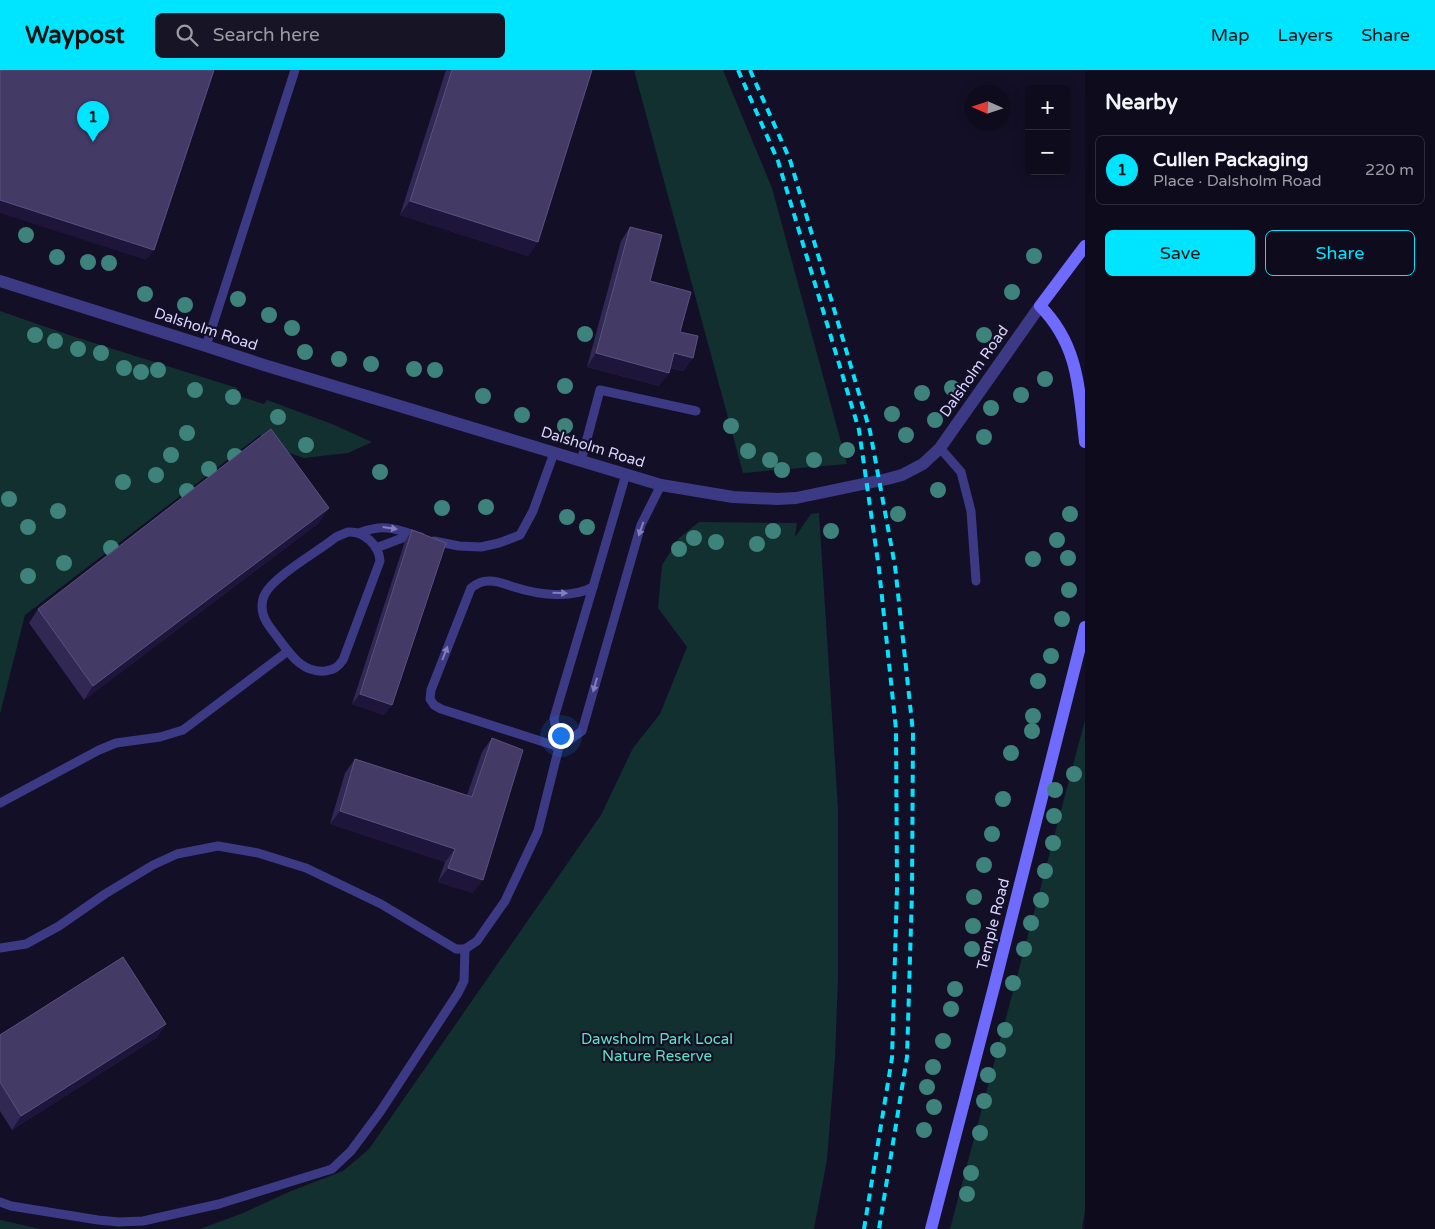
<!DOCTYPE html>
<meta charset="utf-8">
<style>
body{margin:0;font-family:"Varela Round",sans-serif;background:#171425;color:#f1f3f6}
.controls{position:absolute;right:15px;top:15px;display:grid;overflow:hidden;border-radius:8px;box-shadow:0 2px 12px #0003}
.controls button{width:45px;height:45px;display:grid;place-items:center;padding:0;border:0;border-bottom:1px solid #2e2b3b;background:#0e0b1c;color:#f1f3f6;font:25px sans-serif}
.compass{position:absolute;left:965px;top:15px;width:45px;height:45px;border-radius:50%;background:#0e0b1c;box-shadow:0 2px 12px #0003;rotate:273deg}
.you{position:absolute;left:560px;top:665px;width:18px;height:18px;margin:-12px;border:4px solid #fff;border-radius:50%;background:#1a73e8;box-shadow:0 0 0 8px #1a73e833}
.badge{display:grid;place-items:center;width:32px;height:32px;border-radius:50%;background:#00e5ff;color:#111;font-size:16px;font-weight:700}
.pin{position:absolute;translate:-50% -41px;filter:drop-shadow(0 1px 2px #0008)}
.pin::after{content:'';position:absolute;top:26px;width:18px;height:15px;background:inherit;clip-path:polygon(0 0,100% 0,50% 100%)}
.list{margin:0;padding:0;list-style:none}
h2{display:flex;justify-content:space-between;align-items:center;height:65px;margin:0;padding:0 20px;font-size:21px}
h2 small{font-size:16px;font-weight:400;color:#9b9ba3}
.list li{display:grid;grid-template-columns:32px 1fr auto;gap:15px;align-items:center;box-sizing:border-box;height:70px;margin:0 10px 10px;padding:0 10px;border:1px solid #2e2b3b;border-radius:8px}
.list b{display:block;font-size:19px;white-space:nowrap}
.list p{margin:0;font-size:16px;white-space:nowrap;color:#9b9ba3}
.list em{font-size:16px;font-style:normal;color:#9b9ba3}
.actions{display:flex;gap:10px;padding:15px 20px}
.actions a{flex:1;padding:11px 0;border:1px solid #00e5ff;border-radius:8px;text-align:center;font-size:18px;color:#00e5ff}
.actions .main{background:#00e5ff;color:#111}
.icon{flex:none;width:28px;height:28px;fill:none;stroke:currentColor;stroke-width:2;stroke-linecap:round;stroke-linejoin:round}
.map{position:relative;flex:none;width:1085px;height:1159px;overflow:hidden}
header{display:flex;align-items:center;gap:30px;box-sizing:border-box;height:70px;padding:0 25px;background:#00e5ff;color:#111}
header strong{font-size:24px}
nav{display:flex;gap:28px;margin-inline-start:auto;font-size:18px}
.search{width:350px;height:45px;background:#171425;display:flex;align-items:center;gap:12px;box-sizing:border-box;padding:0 18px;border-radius:8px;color:#9b9ba3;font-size:19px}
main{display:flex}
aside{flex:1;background:#0e0b1c}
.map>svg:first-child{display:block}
</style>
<header>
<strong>Waypost</strong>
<div class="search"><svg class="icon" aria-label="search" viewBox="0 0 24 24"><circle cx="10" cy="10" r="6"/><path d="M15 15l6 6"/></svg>Search here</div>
<nav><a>Map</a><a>Layers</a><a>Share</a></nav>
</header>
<main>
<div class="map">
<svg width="1085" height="1159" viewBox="0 0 1085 1159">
<rect width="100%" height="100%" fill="#130f26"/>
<g fill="#12302f">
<path d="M634,0h89l49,118 75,276 -104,9z"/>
<path d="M0,241l72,25 165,52 -2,7 29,9 3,-4 65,24 40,18 -24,11 -44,5 -23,-8 -21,-15 -235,180 -25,99z"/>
<path d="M819,443l19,296v169l-3,80 -8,102 -13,69h-614l43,-16 48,-22 52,-20 26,-22 232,-334 32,-67 27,-34 27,-67 -29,-39 4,-43 17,-27 20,-16 98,1 -2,14 16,-23z"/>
<path d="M1085,650v491l-3,18h-132z"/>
<path d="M0,1150l41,9h-41z"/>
</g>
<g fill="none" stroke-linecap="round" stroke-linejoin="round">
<g stroke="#3d3a85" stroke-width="9">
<path d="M206,276l89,-276"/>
<path d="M940,378l21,24 10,39 5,70"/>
<path d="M581,391l19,-71 96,21"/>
<path d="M348,462c16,-1 31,13 32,29l-37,99c-5,7 -9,10 -18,11 -23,2 -34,-16 -47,-33 -4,-6 -10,-12 -13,-19 -4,-8 -4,-18 0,-25 9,-18 54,-43 71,-57z"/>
<path d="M359,463c26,-10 37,-4 62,4"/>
<path d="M434,471l25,5 22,1 18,-4 21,-8 13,-24 21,-58"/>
<path d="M376,478l29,-11h8"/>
<path d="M559,677l-118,-38 -7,-4 -4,-6 1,-9 40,-102c5,-4 11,-7 17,-7 10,-1 18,4 26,6 25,8 57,12 79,0l33,-113"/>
<path d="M559,677l23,-16 59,-206 20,-40"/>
<path d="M0,733l99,-53 17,-7 44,-6 23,-7 105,-79"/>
<path d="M0,878l26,-4 33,-18 46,-32 48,-29 24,-11 41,-8 40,7 48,15 75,36 75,45h9l12,-8 28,-40 33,-70 21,-84 -5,-29 39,-131"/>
<path d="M0,1132l11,4 87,14 21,2 24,-1 76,-17 113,-35 19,-18 29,-39 78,-119 6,-12 1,-32"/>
</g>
<path stroke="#3d3a85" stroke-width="12" d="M0,211l206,65 58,19 397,120 72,12 44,2 19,-1 91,-19 15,-4 21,-11 17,-16 100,-142"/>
<g stroke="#6f6bff" stroke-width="12">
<path d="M1085,176l-45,60c39,39 39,84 45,136"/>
<path d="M931,1159l63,-242 91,-360"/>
</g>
<g stroke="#00e5ff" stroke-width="4" stroke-dasharray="8 6" stroke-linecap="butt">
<path d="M738,0l40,91 81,269 20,139 17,160 1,160 -5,169 -28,171"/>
<path d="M750,0l40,90 80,271 25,135 18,166 -1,160 -5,165 -28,172"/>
</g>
</g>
<g fill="#3d827b">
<circle cx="26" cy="165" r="8"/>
<circle cx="1034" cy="186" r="8"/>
<circle cx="57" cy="187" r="8"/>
<circle cx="88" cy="192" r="8"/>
<circle cx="109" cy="193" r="8"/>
<circle cx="1012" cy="222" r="8"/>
<circle cx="145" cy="224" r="8"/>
<circle cx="238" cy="229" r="8"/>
<circle cx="185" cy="235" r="8"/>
<circle cx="269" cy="245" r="8"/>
<circle cx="292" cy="258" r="8"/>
<circle cx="585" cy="264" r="8"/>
<circle cx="35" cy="265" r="8"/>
<circle cx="984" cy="265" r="8"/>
<circle cx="55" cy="271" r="8"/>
<circle cx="78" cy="279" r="8"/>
<circle cx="305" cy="282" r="8"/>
<circle cx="101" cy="283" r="8"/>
<circle cx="339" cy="289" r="8"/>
<circle cx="371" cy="294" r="8"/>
<circle cx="124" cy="298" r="8"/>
<circle cx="414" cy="299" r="8"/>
<circle cx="158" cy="300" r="8"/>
<circle cx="435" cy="300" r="8"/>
<circle cx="141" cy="302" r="8"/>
<circle cx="1045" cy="309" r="8"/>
<circle cx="565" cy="316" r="8"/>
<circle cx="952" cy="318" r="8"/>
<circle cx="195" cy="320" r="8"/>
<circle cx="922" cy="323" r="8"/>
<circle cx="1021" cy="325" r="8"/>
<circle cx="483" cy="326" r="8"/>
<circle cx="233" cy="327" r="8"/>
<circle cx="991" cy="338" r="8"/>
<circle cx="892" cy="344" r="8"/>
<circle cx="522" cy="345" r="8"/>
<circle cx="278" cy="347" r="8"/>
<circle cx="935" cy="350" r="8"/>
<circle cx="565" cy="356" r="8"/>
<circle cx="731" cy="356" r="8"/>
<circle cx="187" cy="363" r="8"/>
<circle cx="906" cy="365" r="8"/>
<circle cx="984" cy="367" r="8"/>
<circle cx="306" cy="375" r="8"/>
<circle cx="847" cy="380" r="8"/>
<circle cx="748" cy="381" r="8"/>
<circle cx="171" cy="385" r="8"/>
<circle cx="235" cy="386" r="8"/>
<circle cx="770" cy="390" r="8"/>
<circle cx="814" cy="390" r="8"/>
<circle cx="209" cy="399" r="8"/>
<circle cx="782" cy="400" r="8"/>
<circle cx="380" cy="402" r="8"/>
<circle cx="156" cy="405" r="8"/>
<circle cx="123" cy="412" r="8"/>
<circle cx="938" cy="420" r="8"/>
<circle cx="187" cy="421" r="8"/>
<circle cx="9" cy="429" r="8"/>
<circle cx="486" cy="437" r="8"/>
<circle cx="442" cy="438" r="8"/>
<circle cx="58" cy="441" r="8"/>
<circle cx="898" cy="444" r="8"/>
<circle cx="1070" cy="444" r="8"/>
<circle cx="567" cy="447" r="8"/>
<circle cx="28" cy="457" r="8"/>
<circle cx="587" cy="457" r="8"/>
<circle cx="773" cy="461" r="8"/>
<circle cx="831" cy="461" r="8"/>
<circle cx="694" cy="468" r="8"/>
<circle cx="1057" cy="470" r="8"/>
<circle cx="716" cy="472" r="8"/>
<circle cx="757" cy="474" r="8"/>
<circle cx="111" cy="478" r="8"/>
<circle cx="679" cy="479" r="8"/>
<circle cx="1068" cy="488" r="8"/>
<circle cx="1033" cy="489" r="8"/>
<circle cx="64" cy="493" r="8"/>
<circle cx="28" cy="506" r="8"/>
<circle cx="1069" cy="520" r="8"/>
<circle cx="1062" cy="549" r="8"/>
<circle cx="1051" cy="586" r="8"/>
<circle cx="1038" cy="611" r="8"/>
<circle cx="1033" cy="646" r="8"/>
<circle cx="1032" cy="661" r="8"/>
<circle cx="1011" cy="683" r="8"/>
<circle cx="1074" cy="704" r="8"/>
<circle cx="1055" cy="720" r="8"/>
<circle cx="1003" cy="729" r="8"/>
<circle cx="1054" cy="746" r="8"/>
<circle cx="992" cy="764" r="8"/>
<circle cx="1053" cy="773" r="8"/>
<circle cx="984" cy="795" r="8"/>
<circle cx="1045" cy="801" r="8"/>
<circle cx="974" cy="827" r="8"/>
<circle cx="1041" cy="830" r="8"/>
<circle cx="1031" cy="853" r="8"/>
<circle cx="973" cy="856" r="8"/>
<circle cx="972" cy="879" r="8"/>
<circle cx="1024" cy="879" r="8"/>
<circle cx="1013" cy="913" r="8"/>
<circle cx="955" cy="919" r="8"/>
<circle cx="951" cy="939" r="8"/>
<circle cx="1005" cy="960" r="8"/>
<circle cx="943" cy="971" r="8"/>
<circle cx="998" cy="980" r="8"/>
<circle cx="933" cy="997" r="8"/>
<circle cx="988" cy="1005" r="8"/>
<circle cx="927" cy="1017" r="8"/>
<circle cx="984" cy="1031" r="8"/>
<circle cx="934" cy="1037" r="8"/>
<circle cx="924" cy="1060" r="8"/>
<circle cx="980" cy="1063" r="8"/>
<circle cx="971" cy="1103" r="8"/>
<circle cx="967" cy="1124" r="8"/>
</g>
<g fill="#312854">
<path d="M446,0h146l-54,172 -10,14 -128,-41z"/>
<path d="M630,157l20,54 30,51 13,26 -10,13 -13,-3 -11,18 -72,-19 34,-126z"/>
<path d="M320,452l-236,178 -55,-77 9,-14z"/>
<path d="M412,460l-28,185 -32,-11 53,-163z"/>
<path d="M492,668l-19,155 -35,-11 7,-20 -115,-38 15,-51 10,-14 112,36 15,-43z"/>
<path d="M166,954l-10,14 -144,92 -12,-19v-76z"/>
</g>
<g fill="#1d163a">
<path d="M0,130l154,50 -8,10 -146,-47z"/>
<path d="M410,131l128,41 -10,14 -128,-41z"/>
<path d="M596,283l73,20 -10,13 -72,-19z"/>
<path d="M674,283l19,5 -10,13 -18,-5z"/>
<path d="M329,438l-9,14 -236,178 9,-14z"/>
<path d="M360,624l32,11 -8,10 -32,-11z"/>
<path d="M340,741l115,38 -10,13 -115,-38z"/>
<path d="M448,798l35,12 -10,13 -35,-11z"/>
<path d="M166,954l-10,14 -144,92 9,-14z"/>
</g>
<g fill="#433a66" stroke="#5a527e">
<path d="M0,0h214l-60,180 -154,-50z"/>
<path d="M452,0h140l-54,172 -128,-41z"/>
<path d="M630,157l32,8 -12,46 41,11 -11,40 18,4 -5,22 -19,-5 -5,20 -73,-20z"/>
<path d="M271,359l58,79 -236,178 -55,-77z"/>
<path d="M412,460l34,13 -54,162 -32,-11z"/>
<path d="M492,668l31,12 -40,130 -35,-12 7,-19 -115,-38 15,-52 117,38z"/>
<path d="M123,887l43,67 -145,92 -21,-34v-47z"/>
</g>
<defs><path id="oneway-solid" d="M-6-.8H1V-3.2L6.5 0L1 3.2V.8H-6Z" transform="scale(1.25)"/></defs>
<g fill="#837fbc">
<use href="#oneway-solid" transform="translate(390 458) rotate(8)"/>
<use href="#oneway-solid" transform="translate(641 459) rotate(109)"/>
<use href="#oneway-solid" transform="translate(560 523) rotate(1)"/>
<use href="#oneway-solid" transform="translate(445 583) rotate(-69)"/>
<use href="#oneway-solid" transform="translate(595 615) rotate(106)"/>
</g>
<g text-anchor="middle" stroke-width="4.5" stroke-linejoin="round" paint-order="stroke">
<g font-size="15" fill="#d9d4ff" stroke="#130f26">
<text transform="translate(206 259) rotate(18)" y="5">Dalsholm Road</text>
<text transform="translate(974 301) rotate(-55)" y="5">Dalsholm Road</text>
<text transform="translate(593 377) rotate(17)" y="5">Dalsholm Road</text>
<text transform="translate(993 854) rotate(-76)" y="5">Temple Road</text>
</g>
<g font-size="15" fill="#5fe0c0" stroke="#130f26">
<text x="657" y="974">Dawsholm Park Local<tspan x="657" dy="17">Nature Reserve</tspan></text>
</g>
</g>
</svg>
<div class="controls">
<button>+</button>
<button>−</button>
</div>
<svg class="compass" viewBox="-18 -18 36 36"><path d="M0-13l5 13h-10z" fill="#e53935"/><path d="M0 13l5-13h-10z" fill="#9b9ba3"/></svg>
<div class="you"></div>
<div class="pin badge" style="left:93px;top:72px">1</div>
</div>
<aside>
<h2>Nearby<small></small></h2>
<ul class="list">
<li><span class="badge">1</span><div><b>Cullen Packaging</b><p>Place · Dalsholm Road</p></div><em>220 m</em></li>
</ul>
<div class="actions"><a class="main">Save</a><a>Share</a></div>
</aside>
</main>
